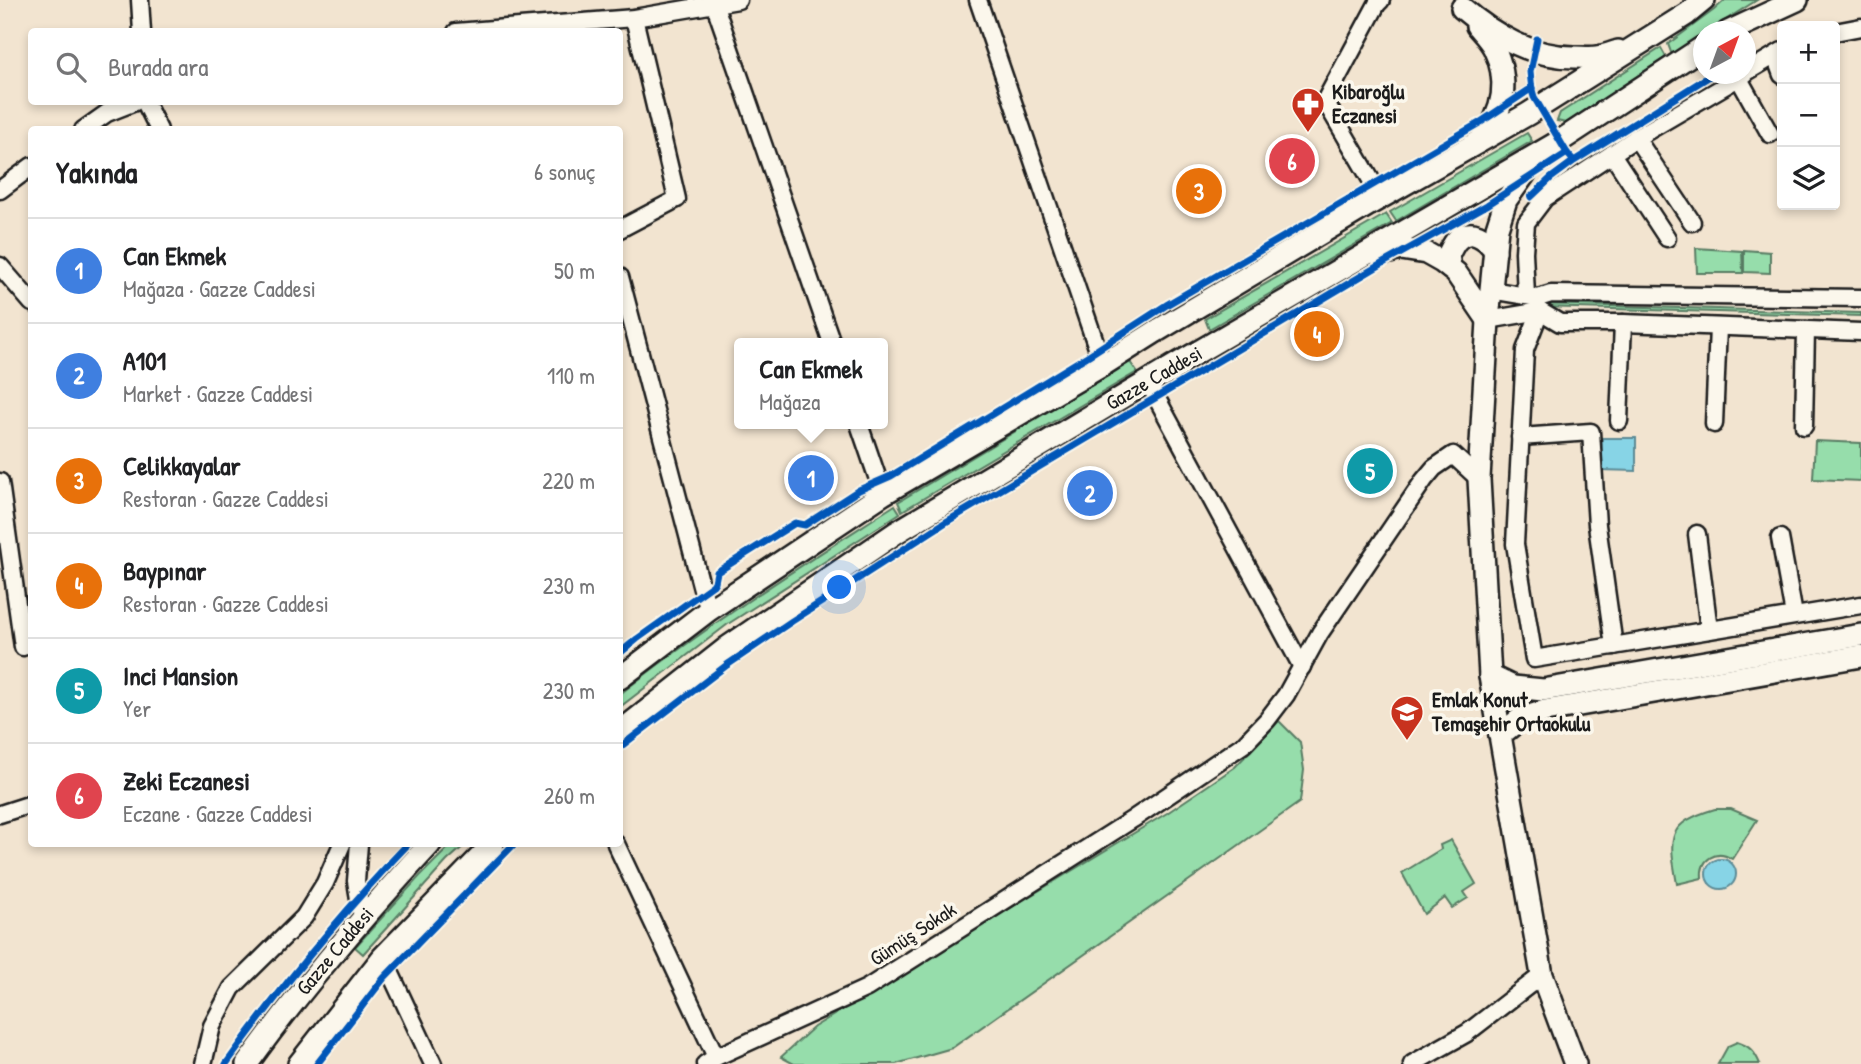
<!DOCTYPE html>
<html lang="tr">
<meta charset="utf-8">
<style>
body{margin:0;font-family:"Patrick Hand",sans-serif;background:#f6f6f6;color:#202124}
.controls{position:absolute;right:21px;top:21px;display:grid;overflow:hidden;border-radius:7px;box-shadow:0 4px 10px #0003}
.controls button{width:63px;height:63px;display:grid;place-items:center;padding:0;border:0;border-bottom:2px solid #e0e0e0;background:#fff;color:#202124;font:35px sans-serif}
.compass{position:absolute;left:1693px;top:21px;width:63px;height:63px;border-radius:50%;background:#fff;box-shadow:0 4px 10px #0003;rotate:41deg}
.you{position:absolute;left:840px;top:588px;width:24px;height:24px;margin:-18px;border:5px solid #fff;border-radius:50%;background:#1a73e8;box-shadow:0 0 0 10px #1a73e833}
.badge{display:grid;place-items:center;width:46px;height:46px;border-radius:50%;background:#db2777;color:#fff;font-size:23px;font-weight:700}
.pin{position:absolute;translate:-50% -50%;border:4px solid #fff;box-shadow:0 2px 7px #0006}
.popup{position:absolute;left:734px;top:338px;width:154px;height:91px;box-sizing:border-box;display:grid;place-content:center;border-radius:7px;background:#fff;filter:drop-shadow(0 2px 5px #0005);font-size:23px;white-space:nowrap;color:#757577}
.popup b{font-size:26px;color:#202124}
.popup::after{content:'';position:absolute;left:50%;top:100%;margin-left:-14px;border:14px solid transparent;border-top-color:#fff}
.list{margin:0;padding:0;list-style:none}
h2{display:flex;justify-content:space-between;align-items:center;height:91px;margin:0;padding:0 28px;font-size:30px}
h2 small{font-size:23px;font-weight:400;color:#757577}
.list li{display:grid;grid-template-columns:46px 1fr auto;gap:21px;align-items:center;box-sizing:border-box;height:105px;padding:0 28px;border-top:2px solid #e0e0e0}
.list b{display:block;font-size:26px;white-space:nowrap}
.list p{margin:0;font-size:23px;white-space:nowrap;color:#757577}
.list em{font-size:23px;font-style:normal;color:#757577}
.icon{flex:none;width:38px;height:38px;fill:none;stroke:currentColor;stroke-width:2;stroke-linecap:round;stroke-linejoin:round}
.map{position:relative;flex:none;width:1861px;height:1064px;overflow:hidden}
.search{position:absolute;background:#fff;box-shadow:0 4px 10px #0003;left:28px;top:28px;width:595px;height:77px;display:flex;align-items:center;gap:18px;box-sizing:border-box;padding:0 24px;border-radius:7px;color:#757577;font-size:26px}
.panel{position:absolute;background:#fff;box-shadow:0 4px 10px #0003;left:28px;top:126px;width:595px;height:721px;border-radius:7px}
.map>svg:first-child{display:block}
</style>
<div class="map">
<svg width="1861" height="1064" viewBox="0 0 1861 1064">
<rect width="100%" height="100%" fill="#f2e4d0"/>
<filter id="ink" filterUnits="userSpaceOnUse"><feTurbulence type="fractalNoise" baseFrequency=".0143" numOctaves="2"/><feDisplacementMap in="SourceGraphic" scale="14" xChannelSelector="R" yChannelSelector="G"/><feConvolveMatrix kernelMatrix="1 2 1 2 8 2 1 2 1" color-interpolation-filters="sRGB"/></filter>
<g filter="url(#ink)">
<g fill="#96ddab" stroke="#597c64" stroke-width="2">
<path d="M1725,0h32l-49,31 -5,1v3l-31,20 -4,-11 46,-34z"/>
<path d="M1661,48l5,9 -100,66 -9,-2 3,-8z"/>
<path d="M1527,133l5,8 -136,80 -6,-9z"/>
<path d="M1386,214l6,9 -183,106 -4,-10z"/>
<path d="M1696,248l46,3 1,22h-46z"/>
<path d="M1744,250l26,2v21l-26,-1z"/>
<path d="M1541,304l320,9v3l-320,-9z"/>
<path d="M1130,362l7,10 -235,139 -4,-9z"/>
<path d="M1815,441l46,2v38l-48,-2z"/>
<path d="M895,505l5,8 -172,111 -108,83v-13c87,-69 181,-128 275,-189z"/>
<path d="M1279,721l21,21 4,28 -4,32 -348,246 -56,16h-102l-13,-7 33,-30 353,-214 68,-46z"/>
<path d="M1715,809h16l26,11 -25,39c-16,-10 -32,0 -30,19l-25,6c-8,-46 -12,-60 38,-75z"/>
<path d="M1451,840l25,44 -12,8 4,6 -16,10 -7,-10 -21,16 -22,-41 39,-24 -1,-4z"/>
<path d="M452,844h14l-19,17 -84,93 -8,-7 65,-71z"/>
<path d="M1737,1042c13,4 18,10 23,22h-42l10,-18z"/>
</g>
<g fill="#87d4e6" stroke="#5c8a95" stroke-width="2">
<path d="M1602,438h34v33l-36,-1z"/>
<circle cx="1721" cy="874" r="15"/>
</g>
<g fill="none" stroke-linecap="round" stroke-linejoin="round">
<defs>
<g id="minor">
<path d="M140,0l2,32"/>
<path d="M713,0l119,343"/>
<path d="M978,0l125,365"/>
<path d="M456,32l178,-14 104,-18"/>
<path d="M1835,32l26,-5"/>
<path d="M1775,56l7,19"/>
<path d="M1745,73l37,-22"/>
<path d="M1738,77l32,57"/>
<path d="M145,102l14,28"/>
<path d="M83,130l24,-17 28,-11"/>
<path d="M1636,138l56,84"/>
<path d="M1612,154l55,84"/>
<path d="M0,190l32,-24"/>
<path d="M1381,197l-56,-96 52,-97 4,-4"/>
<path d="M620,229l57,-30 -43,-181"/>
<path d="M0,266l32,37"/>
<path d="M620,277l82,312 7,21"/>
<path d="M1491,290l47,8 13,-4 310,4"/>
<path d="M1526,296l-2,-44 2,-29 19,-25 91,-60 109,-64"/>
<path d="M1540,311l-15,39 -10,194 19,115 327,-54"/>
<path d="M1488,320l52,-9 20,12h63l238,9"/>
<path d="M1148,382l154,285"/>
<path d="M1619,421l4,-98"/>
<path d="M859,424l24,70"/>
<path d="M1714,424l4,-97"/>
<path d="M1804,426l2,-96"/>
<path d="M1520,437l71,-5 6,93 17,121"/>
<path d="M0,482l23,165"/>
<path d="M1697,534l12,96"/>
<path d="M1780,538l14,77"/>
<path d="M0,814l28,-9"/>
<path d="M359,844l-3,37 6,36"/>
<path d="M616,844l100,213"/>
<path d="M383,957l50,107"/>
<path d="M203,1064l9,-38 20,-38 72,-71 21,-34 17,-39"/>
<path d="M705,1064l11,-7 151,-69 266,-169 111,-75 23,-24 19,-25 34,-62 104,-153 10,-12 19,-13 26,24"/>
<path d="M1412,1064l55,-31 75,-58"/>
</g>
<g id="major">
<path d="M1462,8c33,28 69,49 113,49 7,0 15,1 22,0 7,-1 15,-4 21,-6"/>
<path d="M1477,26c6,7 13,14 17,22 15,31 11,64 -12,90"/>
<path d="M1728,32l69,-32"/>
<path d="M1534,161l-28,39 -9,28 -9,92 -9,159 11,197 10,59 42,240 33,89"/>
<path d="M1379,255l22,-6 25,4 16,9 14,11 32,47"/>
<path d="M1450,268l-2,-13c3,-5 5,-11 9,-15 13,-14 30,-2 38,11"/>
<path d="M1490,676l23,11 30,3 318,-55"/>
<path d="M620,678l89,-68 174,-116 220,-129 52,-33 218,-130 155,-88 159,-100 17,-14"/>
<path d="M620,732l108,-85 169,-115 277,-166 386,-225 143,-94"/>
<path d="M1500,735l20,-16 25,-8 316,-55"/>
<path d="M247,1064c56,-78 118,-150 183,-220"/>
<path d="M299,1064l84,-107 110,-113"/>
</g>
</defs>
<use href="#minor" stroke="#1c1c1c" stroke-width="21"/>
<use href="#major" stroke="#1c1c1c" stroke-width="26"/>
<use href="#minor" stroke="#fbf7ec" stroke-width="16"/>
<use href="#major" stroke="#fbf7ec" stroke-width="21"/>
<defs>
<g id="cycleway">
<path d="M1537,39l-7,33 2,18 2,7 33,56 6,7"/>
<path d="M1531,197l20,-19 23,-17 139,-87"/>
<path d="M620,653l17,-14 76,-54 2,-3 2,-10 78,-49 10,2 54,-35 32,-14 198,-121 79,-51 313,-182 51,-34"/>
<path d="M620,747l107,-82 65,-44 154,-99 439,-260 102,-57 80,-52"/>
<path d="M226,1064c56,-78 116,-151 182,-220"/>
<path d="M317,1064l67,-86 130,-134"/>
</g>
</defs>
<use href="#cycleway" stroke="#fbf7ec" stroke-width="11"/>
<use href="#cycleway" stroke="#0057b8" stroke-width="7"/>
</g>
</g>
<defs>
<symbol id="pharmacy-pin" viewBox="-11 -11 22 30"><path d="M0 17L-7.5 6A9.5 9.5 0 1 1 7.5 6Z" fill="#c8321e" stroke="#fbf7ec"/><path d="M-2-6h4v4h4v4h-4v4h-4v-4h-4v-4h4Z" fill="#fff"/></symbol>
<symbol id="school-pin" viewBox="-11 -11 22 30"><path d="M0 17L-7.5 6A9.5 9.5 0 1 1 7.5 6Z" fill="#c8321e" stroke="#fbf7ec"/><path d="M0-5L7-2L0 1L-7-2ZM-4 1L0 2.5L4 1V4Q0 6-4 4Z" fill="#fff"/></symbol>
</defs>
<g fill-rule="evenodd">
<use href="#pharmacy-pin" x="1289" y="85" width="38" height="52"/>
<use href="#school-pin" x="1388" y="693" width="38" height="52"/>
</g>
<g text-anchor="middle" stroke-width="7" stroke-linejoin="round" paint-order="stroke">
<g font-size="21" font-weight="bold" fill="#1c1c1c" stroke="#fbf7ec" text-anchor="start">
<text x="1332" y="99">Kibaroğlu<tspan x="1332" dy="24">Eczanesi</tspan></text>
<text x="1432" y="707">Emlak Konut<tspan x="1432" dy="24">Temaşehir Ortaokulu</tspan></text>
</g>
<g font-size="21" fill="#1c1c1c" stroke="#fbf7ec">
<text transform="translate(1154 378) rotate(-30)" y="7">Gazze Caddesi</text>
<text transform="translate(913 934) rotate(-33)" y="7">Gümüş Sokak</text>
<text transform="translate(335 951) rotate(-50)" y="7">Gazze Caddesi</text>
</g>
</g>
</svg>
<div class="controls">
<button>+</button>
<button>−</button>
<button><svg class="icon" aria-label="layers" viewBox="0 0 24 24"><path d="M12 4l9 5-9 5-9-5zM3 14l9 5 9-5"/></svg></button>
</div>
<svg class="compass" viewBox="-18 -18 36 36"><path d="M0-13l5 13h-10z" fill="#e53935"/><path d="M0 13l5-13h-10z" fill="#757577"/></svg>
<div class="you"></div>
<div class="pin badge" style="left:811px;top:478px;background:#3f7fe0">1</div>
<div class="popup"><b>Can Ekmek</b>Mağaza</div>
<div class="pin badge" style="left:1090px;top:493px;background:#3f7fe0">2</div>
<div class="pin badge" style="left:1199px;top:191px;background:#e8710a">3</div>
<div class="pin badge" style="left:1317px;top:334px;background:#e8710a">4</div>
<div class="pin badge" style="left:1370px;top:471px;background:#0f9aa8">5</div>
<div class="pin badge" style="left:1292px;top:161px;background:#e0444e">6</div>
<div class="search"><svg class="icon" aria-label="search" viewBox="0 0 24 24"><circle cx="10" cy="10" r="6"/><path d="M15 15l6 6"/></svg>Burada ara</div>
<section class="panel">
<h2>Yakında<small>6 sonuç</small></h2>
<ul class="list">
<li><span class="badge" style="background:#3f7fe0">1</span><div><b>Can Ekmek</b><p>Mağaza · Gazze Caddesi</p></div><em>50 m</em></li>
<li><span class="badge" style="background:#3f7fe0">2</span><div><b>A101</b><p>Market · Gazze Caddesi</p></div><em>110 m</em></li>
<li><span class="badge" style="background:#e8710a">3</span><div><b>Celikkayalar</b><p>Restoran · Gazze Caddesi</p></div><em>220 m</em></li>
<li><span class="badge" style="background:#e8710a">4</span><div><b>Baypınar</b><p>Restoran · Gazze Caddesi</p></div><em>230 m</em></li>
<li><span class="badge" style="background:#0f9aa8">5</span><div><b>Inci Mansion</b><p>Yer</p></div><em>230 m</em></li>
<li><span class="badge" style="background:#e0444e">6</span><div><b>Zeki Eczanesi</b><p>Eczane · Gazze Caddesi</p></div><em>260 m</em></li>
</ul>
</section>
</div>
